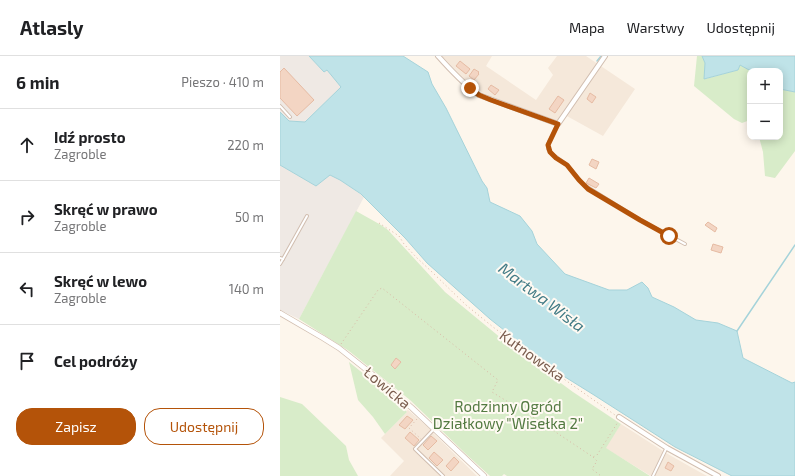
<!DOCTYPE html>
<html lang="pl">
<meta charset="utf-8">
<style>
body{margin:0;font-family:"Exo 2",sans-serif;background:#f2f2f2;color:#202124}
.controls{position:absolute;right:12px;top:12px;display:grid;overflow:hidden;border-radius:8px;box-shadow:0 2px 10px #0003}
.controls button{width:36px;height:36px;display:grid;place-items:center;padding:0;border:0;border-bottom:1px solid #e0e0e0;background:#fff;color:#202124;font:20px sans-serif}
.stop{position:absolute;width:12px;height:12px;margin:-9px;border:3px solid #b45309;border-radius:50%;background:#fff}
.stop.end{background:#b45309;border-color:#fff;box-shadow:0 1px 4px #0008}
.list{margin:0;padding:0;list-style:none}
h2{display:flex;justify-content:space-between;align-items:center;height:52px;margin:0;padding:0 16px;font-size:17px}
h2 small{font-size:13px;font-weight:400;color:#757577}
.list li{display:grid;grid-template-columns:26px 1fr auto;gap:12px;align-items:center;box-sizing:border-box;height:72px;padding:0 16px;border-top:1px solid #e0e0e0}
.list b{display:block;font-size:15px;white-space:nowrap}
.list p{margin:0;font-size:13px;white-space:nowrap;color:#757577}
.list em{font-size:13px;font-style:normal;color:#757577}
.actions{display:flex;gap:8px;padding:12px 16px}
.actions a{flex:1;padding:9px 0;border:1px solid #b45309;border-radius:16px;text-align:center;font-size:14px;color:#b45309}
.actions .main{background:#b45309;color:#fff}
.icon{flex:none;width:22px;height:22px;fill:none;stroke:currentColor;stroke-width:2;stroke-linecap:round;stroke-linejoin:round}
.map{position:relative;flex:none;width:515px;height:420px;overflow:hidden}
header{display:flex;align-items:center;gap:24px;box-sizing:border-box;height:56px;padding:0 20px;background:#fff;border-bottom:1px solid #e0e0e0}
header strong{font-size:19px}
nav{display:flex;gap:22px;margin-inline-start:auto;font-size:14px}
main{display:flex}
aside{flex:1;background:#fff}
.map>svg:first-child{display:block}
</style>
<header>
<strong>Atlasly</strong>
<nav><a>Mapa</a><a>Warstwy</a><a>Udostępnij</a></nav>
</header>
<main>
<aside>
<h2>6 min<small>Pieszo · 410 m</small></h2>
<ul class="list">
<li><svg class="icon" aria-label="ahead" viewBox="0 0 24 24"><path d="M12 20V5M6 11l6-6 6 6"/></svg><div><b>Idź prosto</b><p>Zagroble</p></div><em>220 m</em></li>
<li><svg class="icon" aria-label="right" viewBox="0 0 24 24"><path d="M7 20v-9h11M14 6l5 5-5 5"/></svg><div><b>Skręć w prawo</b><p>Zagroble</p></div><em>50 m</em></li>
<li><svg class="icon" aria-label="left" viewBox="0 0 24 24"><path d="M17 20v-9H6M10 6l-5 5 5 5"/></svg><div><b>Skręć w lewo</b><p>Zagroble</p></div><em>140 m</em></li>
<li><svg class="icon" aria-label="arrive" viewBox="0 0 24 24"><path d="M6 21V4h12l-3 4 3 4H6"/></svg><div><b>Cel podróży</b></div></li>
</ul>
<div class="actions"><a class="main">Zapisz</a><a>Udostępnij</a></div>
</aside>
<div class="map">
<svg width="515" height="420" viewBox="0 0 515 420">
<rect width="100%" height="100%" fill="#fdf6ec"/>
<g fill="#f5e8da">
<path d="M162,0h50l-6,10 50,34 17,-25 -5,-7 9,-12h29l49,33 -32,47 -38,-21 -8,6 -74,-28 -18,-12z"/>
<path d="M128,354l22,19v1l47,46h-87l14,-15 -23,-23 26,-26 -1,-1z"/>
<path d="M341,368l42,27 -4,9 -8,16 -46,-28z"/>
<path d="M386,397l30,17 11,6h-52z"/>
</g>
<g fill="#efe9e4">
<path d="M0,0h29l15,15 3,-2 14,18 -36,35 -16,-1 -9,-9z"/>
<path d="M0,109l36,20 13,-11 12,6 23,17 -65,122 -19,-9z"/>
</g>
<g fill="#d8ecc9">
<path d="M417,0h5l3,7v16l33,-9 2,-6 11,7h-1v49l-8,3 -8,-4 -40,-33z"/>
<path d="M500,33l15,3v59l-20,27 -10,-2 -2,-24 -4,-15h21z"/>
<path d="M76,155l25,14 7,5 57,62 68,56 60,44 48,32 -15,24 44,28h-143l-3,-2 -2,2h-12l-23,-21 -57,-55 -61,-49 -50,-32z"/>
<path d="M69,306l42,34 16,16 -22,22 -12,-17 -15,-17z"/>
<path d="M0,341l22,7 44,42 3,14 9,16h-78z"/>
</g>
<g fill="#bfe3e8" stroke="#a5d3da">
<path d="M29,0h94l25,16 4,12 14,24 36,73 5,7 3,14 30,14 12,15 5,13 28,30 44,16h18l15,-8 6,6 4,9 22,10 22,13 22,3 19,8 6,27 49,25 3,-1v94h-63l-57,-29 -81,-52 -37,-23 -67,-53 -63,-56 -22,-25 -44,-44 -21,-14 -10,-5 -14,11 -36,-21v-53l9,9 16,1 36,-35 -14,-17 -3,2z"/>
<path d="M422,0h93v36l-15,-3v-18h-29l-11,-6 -2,5 -34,9 1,-16z"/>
</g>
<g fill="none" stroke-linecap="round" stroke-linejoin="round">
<g stroke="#a5d3da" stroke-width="1.5">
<path d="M317,5l4,-5"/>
<path d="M457,275l58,-86"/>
</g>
</g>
<g fill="#f3d5c3" stroke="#e6bba3">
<path d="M180,5l10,8 -4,5 -10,-8z"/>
<path d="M4,12l30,32 -17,16 -17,-18v-26z"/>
<path d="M194,13l5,3 -1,1 1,1 -5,6 -5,-4z"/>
<path d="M211,29l8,5 -4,5 -7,-6z"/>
<path d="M310,37l6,4 -4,6 -5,-4z"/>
<path d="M278,40l6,4 -9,13 -6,-4z"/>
<path d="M312,103l7,3 -3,7 -7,-4z"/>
<path d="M309,122l10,6 -3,4 -10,-5z"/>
<path d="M428,166l9,6 -2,4 -10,-7z"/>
<path d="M433,188l10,3 -2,6 -10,-3z"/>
<path d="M116,302l5,4 -6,7 -4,-4z"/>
<path d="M127,360l6,4 -8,9 -6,-4z"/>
<path d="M130,376l9,8 -5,6 -9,-8z"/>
<path d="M151,380l6,5 -9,9 -5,-5z"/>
<path d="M154,396l9,8 -6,6 -8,-8z"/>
<path d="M174,401l5,5 -8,9 -5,-5z"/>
<path d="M388,406l6,4 -3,5 -6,-3z"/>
</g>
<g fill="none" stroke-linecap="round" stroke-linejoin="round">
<defs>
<g id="service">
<path d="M0,50l10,11"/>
<path d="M278,68l-9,18 -1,3v4l5,6 14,10 17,20 56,35 45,24"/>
<path d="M0,202l3,1 -3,5"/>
<path d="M3,203l24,-43"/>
<path d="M154,373l-19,20 28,27"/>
<path d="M373,420l13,-27"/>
</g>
<g id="minor">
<path d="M158,0c13,14 25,28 41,39l79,29 47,-68"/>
<path d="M339,361l48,31 51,28"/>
</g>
<path id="tertiary" d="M0,257l43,25 16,10 48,38 25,22 72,68"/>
</defs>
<use href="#service" stroke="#d1beb0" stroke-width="4"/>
<use href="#minor" stroke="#d1beb0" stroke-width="6"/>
<use href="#tertiary" stroke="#d1beb0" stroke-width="6"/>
<g stroke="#d9b8a5" stroke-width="1" stroke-dasharray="1 3" stroke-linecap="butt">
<path d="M99,167l20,13 5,8 12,13 16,15 34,33 27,22 58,43 64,45"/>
<path d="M61,288l37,-54 4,-2 116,92 -6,12 47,29 54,36 4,-2 21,-33"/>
<path d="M137,363l-8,9 12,11"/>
<path d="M313,401l4,4 -5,8 9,7"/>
</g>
<use href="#service" stroke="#fff" stroke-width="2"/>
<use href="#minor" stroke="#fff" stroke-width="4"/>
<use href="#tertiary" stroke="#fff" stroke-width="4.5"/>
</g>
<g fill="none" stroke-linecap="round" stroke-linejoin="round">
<path stroke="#b45309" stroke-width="5" d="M190,32l9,7 12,5 67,24 -10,21 2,7 6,6 11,7 12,15 9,9 52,31 29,16"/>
</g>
<g text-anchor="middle" stroke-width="4" stroke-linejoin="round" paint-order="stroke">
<g font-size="15" fill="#7a5c4d" stroke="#fffaf3">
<text transform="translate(252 300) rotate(36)" y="5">Kutnowska</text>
<text transform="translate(107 332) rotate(40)" y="5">Łowicka</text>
</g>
<g font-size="15" fill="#537a41" stroke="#fffaf3">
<text x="228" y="356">Rodzinny Ogród<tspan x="228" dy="17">Działkowy "Wisełka 2"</tspan></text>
</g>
<g font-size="16" font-style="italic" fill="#437c86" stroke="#fffaf3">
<text transform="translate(262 241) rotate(37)" y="6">Martwa Wisła</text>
</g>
</g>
</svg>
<div class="controls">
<button>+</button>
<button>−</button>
</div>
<div class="stop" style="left:389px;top:180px"></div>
<div class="stop end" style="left:190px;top:32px"></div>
</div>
</main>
